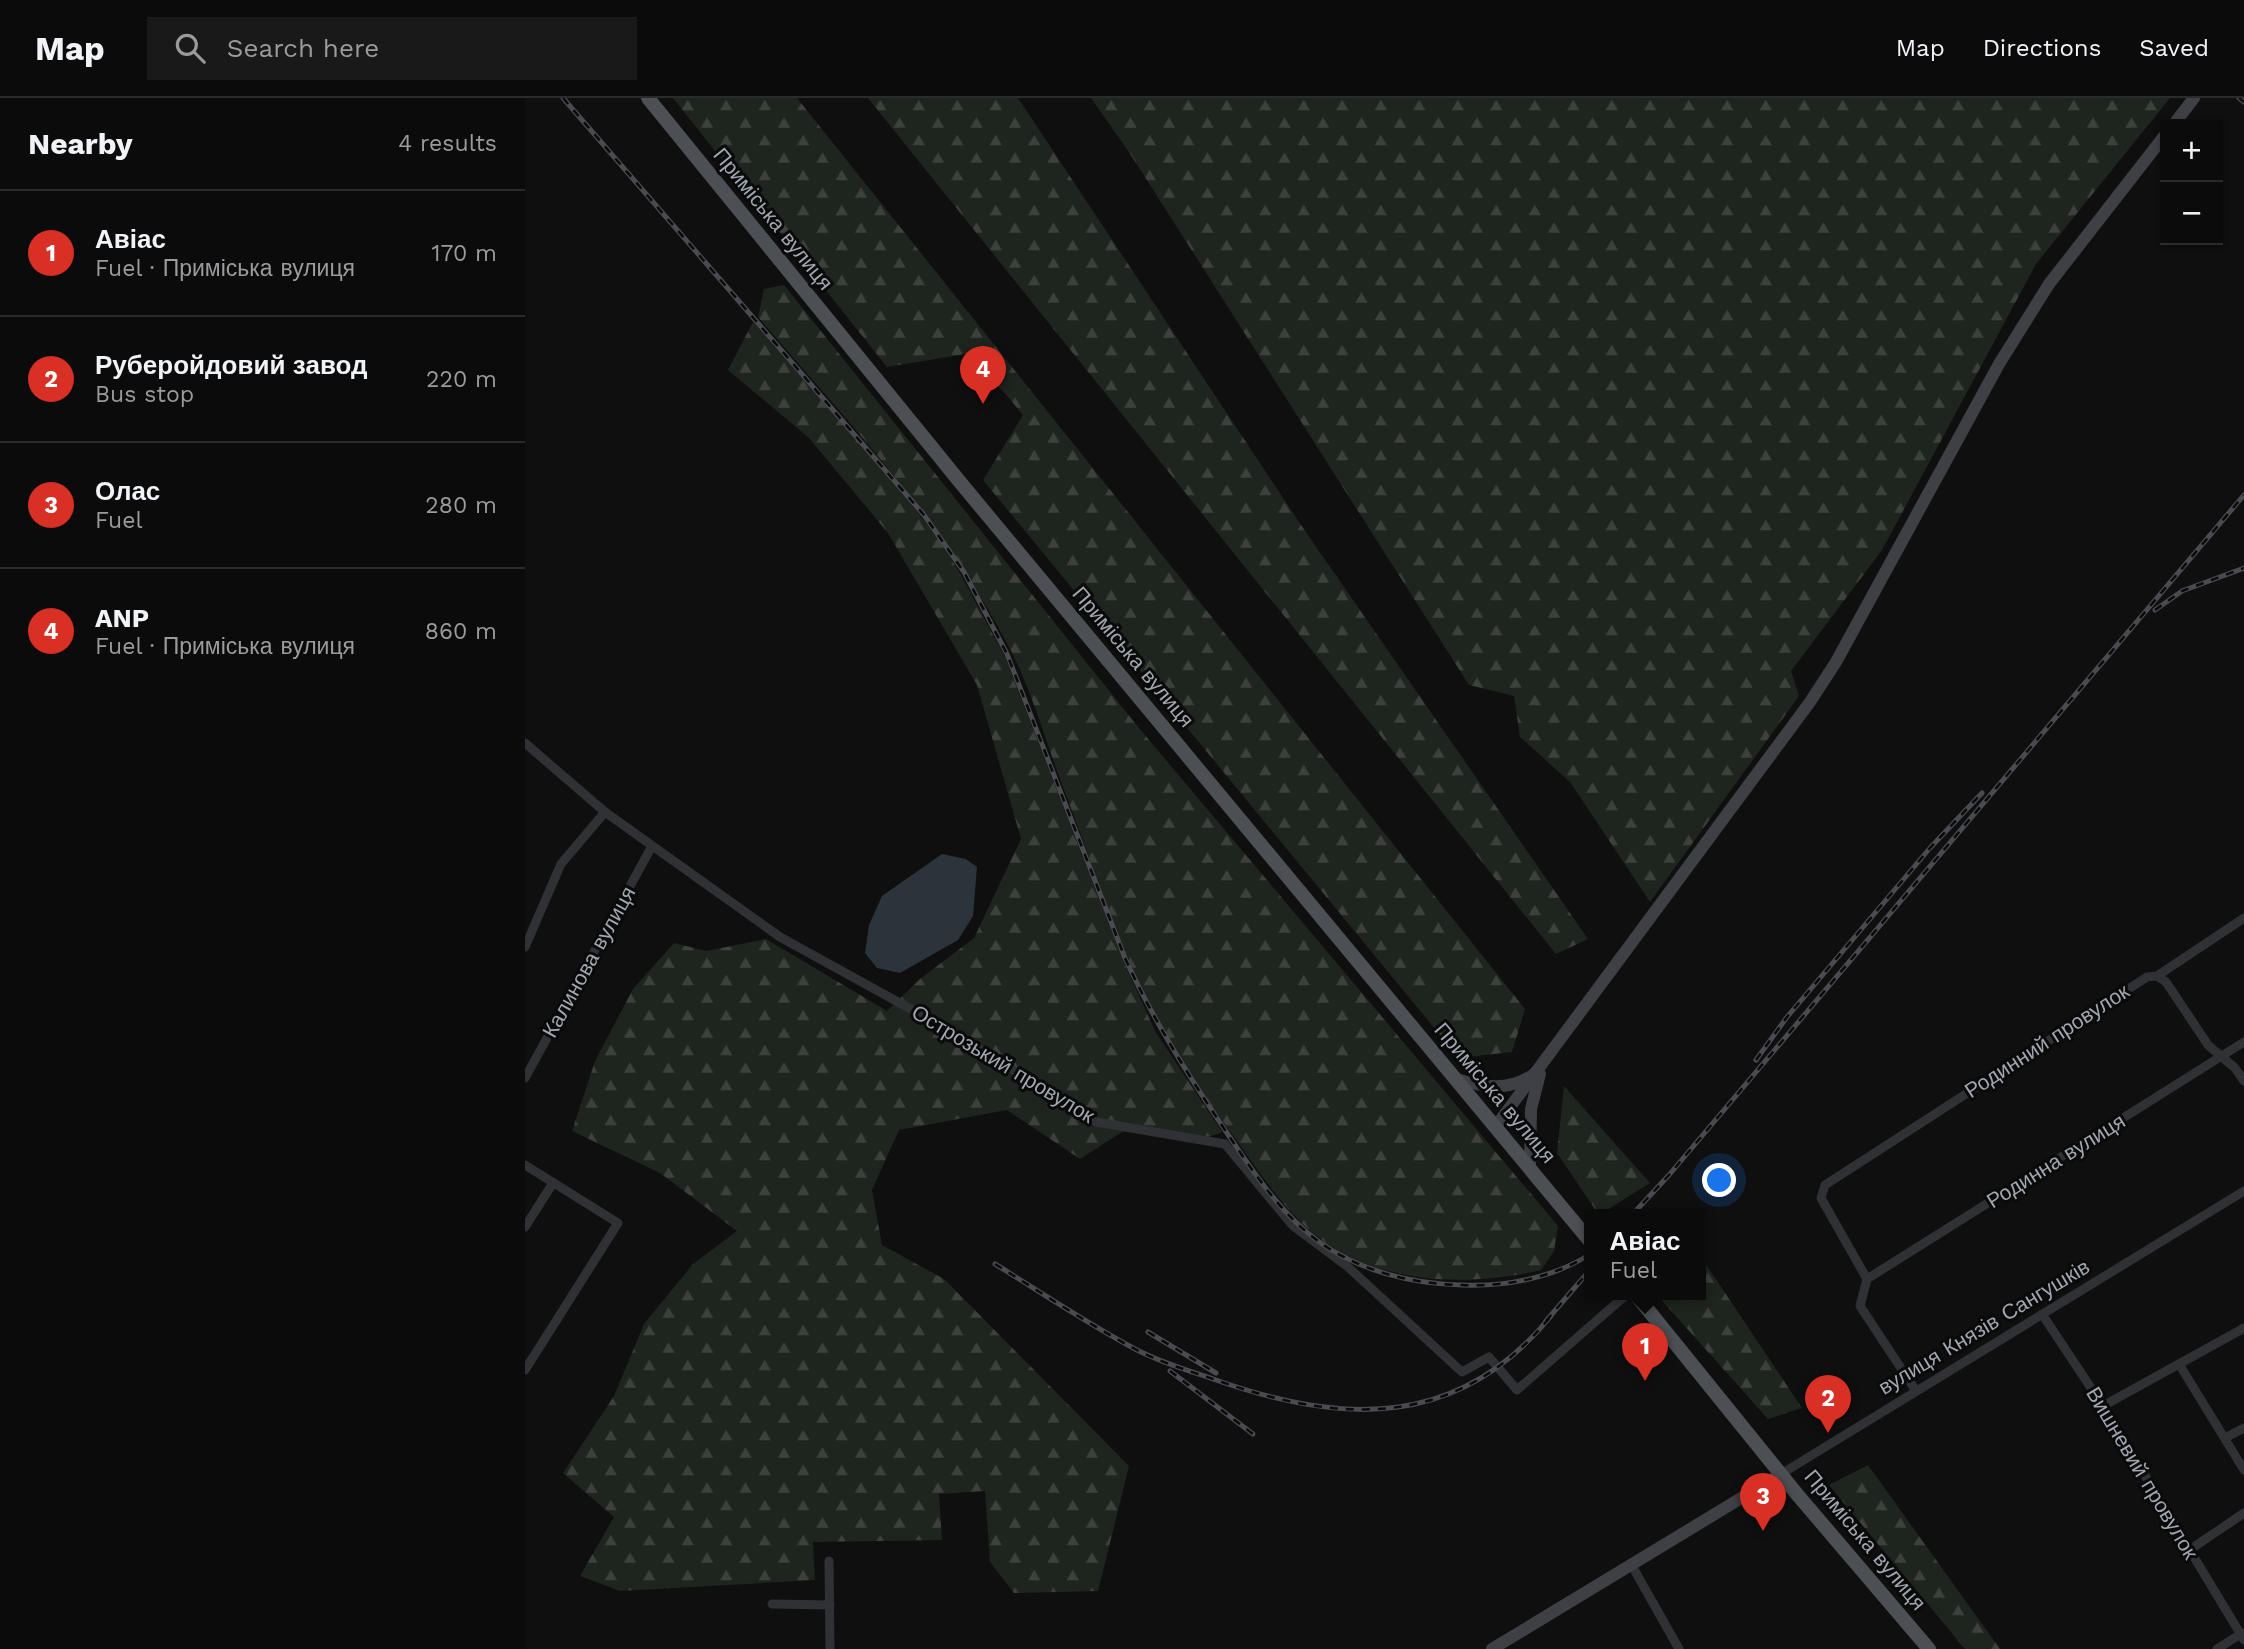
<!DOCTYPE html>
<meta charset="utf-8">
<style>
body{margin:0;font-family:"Work Sans",sans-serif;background:#19191a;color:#f1f3f6}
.controls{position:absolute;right:21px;top:21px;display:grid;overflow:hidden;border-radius:0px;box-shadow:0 2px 5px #0004}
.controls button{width:63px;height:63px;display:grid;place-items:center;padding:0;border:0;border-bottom:2px solid #2b2b2d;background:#0b0b0c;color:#f1f3f6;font:35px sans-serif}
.you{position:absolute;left:1195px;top:1083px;width:24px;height:24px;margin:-18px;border:5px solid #fff;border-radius:50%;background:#1a73e8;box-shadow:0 0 0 10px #1a73e833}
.badge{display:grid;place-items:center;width:46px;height:46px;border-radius:50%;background:#d93025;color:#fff;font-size:23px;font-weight:700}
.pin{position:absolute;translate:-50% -58px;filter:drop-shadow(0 2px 4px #0008)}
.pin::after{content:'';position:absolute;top:37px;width:24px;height:21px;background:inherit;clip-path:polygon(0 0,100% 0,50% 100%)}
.popup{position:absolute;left:1059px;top:1111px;width:122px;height:91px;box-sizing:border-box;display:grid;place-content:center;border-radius:0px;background:#0b0b0c;filter:drop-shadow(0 2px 5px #0005);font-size:23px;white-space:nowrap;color:#9a9b9d}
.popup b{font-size:26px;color:#f1f3f6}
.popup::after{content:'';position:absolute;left:50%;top:100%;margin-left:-14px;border:14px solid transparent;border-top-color:#0b0b0c}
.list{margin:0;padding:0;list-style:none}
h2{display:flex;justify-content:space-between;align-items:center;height:91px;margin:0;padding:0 28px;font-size:30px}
h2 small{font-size:23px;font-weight:400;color:#9a9b9d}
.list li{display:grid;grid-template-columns:46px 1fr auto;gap:21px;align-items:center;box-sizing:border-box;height:126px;padding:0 28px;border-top:2px solid #2b2b2d}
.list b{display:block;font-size:26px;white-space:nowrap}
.list p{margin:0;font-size:23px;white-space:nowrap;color:#9a9b9d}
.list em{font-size:23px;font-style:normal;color:#9a9b9d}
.icon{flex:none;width:38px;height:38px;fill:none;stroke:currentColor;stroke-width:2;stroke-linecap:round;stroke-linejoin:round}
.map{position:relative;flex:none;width:1719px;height:1551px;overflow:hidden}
header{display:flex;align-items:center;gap:42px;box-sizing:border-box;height:98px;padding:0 35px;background:#0b0b0c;border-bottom:2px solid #2b2b2d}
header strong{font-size:33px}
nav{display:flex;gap:38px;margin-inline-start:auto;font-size:24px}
.search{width:490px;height:63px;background:#19191a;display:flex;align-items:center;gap:18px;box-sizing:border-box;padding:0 24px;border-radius:0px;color:#9a9b9d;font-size:26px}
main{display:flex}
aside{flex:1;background:#0b0b0c}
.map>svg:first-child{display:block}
</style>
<header>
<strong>Map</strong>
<div class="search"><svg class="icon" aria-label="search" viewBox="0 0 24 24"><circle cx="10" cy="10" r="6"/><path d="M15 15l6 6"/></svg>Search here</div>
<nav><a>Map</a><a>Directions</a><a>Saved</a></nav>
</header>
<main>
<aside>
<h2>Nearby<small>4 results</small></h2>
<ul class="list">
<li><span class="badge">1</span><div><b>Авіас</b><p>Fuel · Приміська вулиця</p></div><em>170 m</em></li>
<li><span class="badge">2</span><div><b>Руберойдовий завод</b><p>Bus stop</p></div><em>220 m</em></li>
<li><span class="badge">3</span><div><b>Олас</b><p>Fuel</p></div><em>280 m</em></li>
<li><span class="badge">4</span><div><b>ANP</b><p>Fuel · Приміська вулиця</p></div><em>860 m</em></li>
</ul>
</aside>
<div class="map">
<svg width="1719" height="1551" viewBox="0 0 1719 1551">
<defs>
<pattern id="forest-firs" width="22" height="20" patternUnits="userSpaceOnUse" patternTransform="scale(1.75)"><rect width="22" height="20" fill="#1e241e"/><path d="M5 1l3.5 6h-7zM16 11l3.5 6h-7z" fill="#3c413c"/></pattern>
</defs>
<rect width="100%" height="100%" fill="#0f0f10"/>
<g fill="url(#forest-firs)">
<path d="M148,0h124l728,911 -13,43 -53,6 -476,-578 40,-65 -52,-62 -84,14z"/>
<path d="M343,0h150l283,427 287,414 -32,15z"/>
<path d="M566,0h1079l-134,166 -154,286 -91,121 8,25 -149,206 -80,-120 -50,-45 -6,-41 -45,-11 -340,-533z"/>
<path d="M259,187l355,443 419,498 -4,25 -13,19c-72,17 -161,15 -223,-33 -31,-23 -59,-65 -81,-96 -31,-42 -61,-88 -86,-134 -37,-72 -62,-153 -91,-228 -16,-43 -29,-90 -50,-130 -66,-127 -160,-225 -252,-332l6,-28z"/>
<path d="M228,224l146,166 41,53 21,34 44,82 118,303 32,71 67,101 -17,6 -72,-13 -53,34 -73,-49 -108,20 -27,60 10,55 62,34 185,187 -31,125 -84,2 -24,-31 -5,-71 -46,3 3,46 -129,2 2,38 -195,11 -40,-15 34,-59 -51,-44 51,-77 30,-72 49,-60 44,-33 -77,-58 -88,-42 23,-70 38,-72 41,-46 32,8 60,-12 121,72 33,-32 54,-41 47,-99 -44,-154 -89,-152 -79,-95 -81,-68z"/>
<path d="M1039,988l86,97 -51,32 -42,-62z"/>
<path d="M1176,1159l101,151 -34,11 -111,-124h44z"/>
<path d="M1343,1367l132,184h-35l-136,-164z"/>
</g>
<path fill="#2b343a" d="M417,756l24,5 11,8 -4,49 -15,24 -58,33 -23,-5 -12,-15 4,-28 13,-29z"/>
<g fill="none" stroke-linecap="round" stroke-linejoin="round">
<g stroke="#303135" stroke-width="9">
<path d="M0,645l80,69 175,125 167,92 149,93 129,22 68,82 55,41 114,105 27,-15 28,33 109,-95"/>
<path d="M0,849l36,-83 44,-52"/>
<path d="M1632,878l9,6 42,63 27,23 9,13"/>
<path d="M0,980l127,-232"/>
<path d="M0,1067l93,58 -93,147"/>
<path d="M0,1129l28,-44"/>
<path d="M1342,1181l377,-237"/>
<path d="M1517,1216l61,92 141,234"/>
<path d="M1654,1266l65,106"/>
<path d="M1391,1293l-56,-85 7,-27 -46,-81 4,-13 322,-208 10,-1 87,-58"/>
<path d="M1578,1308l141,-78"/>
<path d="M1700,1340l19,-10"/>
<path d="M1256,1376l463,-283"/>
<path d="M1663,1453l56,-38"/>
<path d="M304,1463l1,88"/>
<path d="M1106,1466l48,85"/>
<path d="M247,1506l58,1"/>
<path d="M1692,1551l25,-16"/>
</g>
<g stroke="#3e4045" stroke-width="12">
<path d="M1649,26l20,-26"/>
<path d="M931,981c27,8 53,13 78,-5"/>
<path d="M971,1028l314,-424 26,-40 163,-298 50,-80 116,-149"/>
<path d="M1005,1070l1,-59 9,-35"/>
<path d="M967,1551l289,-175"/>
</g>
<g stroke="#4c4f54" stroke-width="14">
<path d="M123,0l312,384 629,758"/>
<path d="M1111,1197l160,198 133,156"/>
</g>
<defs>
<g id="rail">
<path d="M38,0l361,417 40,57 43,82 118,304c29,64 65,120 104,178 25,37 52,78 89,105 41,30 94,43 144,44 43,2 90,-7 127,-30"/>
<path d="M1714,0l5,4"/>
<path d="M1630,512l27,-19 62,-23"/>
<path d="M1231,962l31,-43 143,-169 52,-55"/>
<path d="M1107,1117l37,-40 575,-680"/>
<path d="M470,1166c47,29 93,60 142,86 25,13 53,21 79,30 127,45 243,49 335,-64"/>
<path d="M1021,1223l43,-50"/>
<path d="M623,1234l68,41"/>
<path d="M645,1273l83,63"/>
</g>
</defs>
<use href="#rail" stroke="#494b50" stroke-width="5"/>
<use href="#rail" stroke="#0a0a0b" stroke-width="2.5" stroke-dasharray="8" stroke-linecap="butt"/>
</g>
<g text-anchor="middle" stroke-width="6" stroke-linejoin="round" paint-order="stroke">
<g font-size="21" fill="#a1a7b0" stroke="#0a0a0b">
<text transform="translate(248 121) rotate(51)" y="7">Приміська вулиця</text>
<text transform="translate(608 559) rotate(50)" y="7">Приміська вулиця</text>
<text transform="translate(64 864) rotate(-61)" y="7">Калинова вулиця</text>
<text transform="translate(1522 943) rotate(-33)" y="7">Родинний провулок</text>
<text transform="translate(478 966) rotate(31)" y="7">Острозький провулок</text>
<text transform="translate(970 995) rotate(50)" y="7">Приміська вулиця</text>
<text transform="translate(1531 1063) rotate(-32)" y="7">Родинна вулиця</text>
<text transform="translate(1459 1229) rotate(-31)" y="7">вулиця Князів Сангушків</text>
<text transform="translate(1617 1375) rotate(59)" y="7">Вишневий провулок</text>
<text transform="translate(1340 1442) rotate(50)" y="7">Приміська вулиця</text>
</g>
</g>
</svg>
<div class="controls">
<button>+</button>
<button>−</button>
</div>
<div class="you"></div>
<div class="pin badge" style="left:1120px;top:1283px">1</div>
<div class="popup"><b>Авіас</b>Fuel</div>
<div class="pin badge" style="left:1303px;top:1335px">2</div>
<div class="pin badge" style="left:1238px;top:1433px">3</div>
<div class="pin badge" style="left:458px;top:306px">4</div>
</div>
</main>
